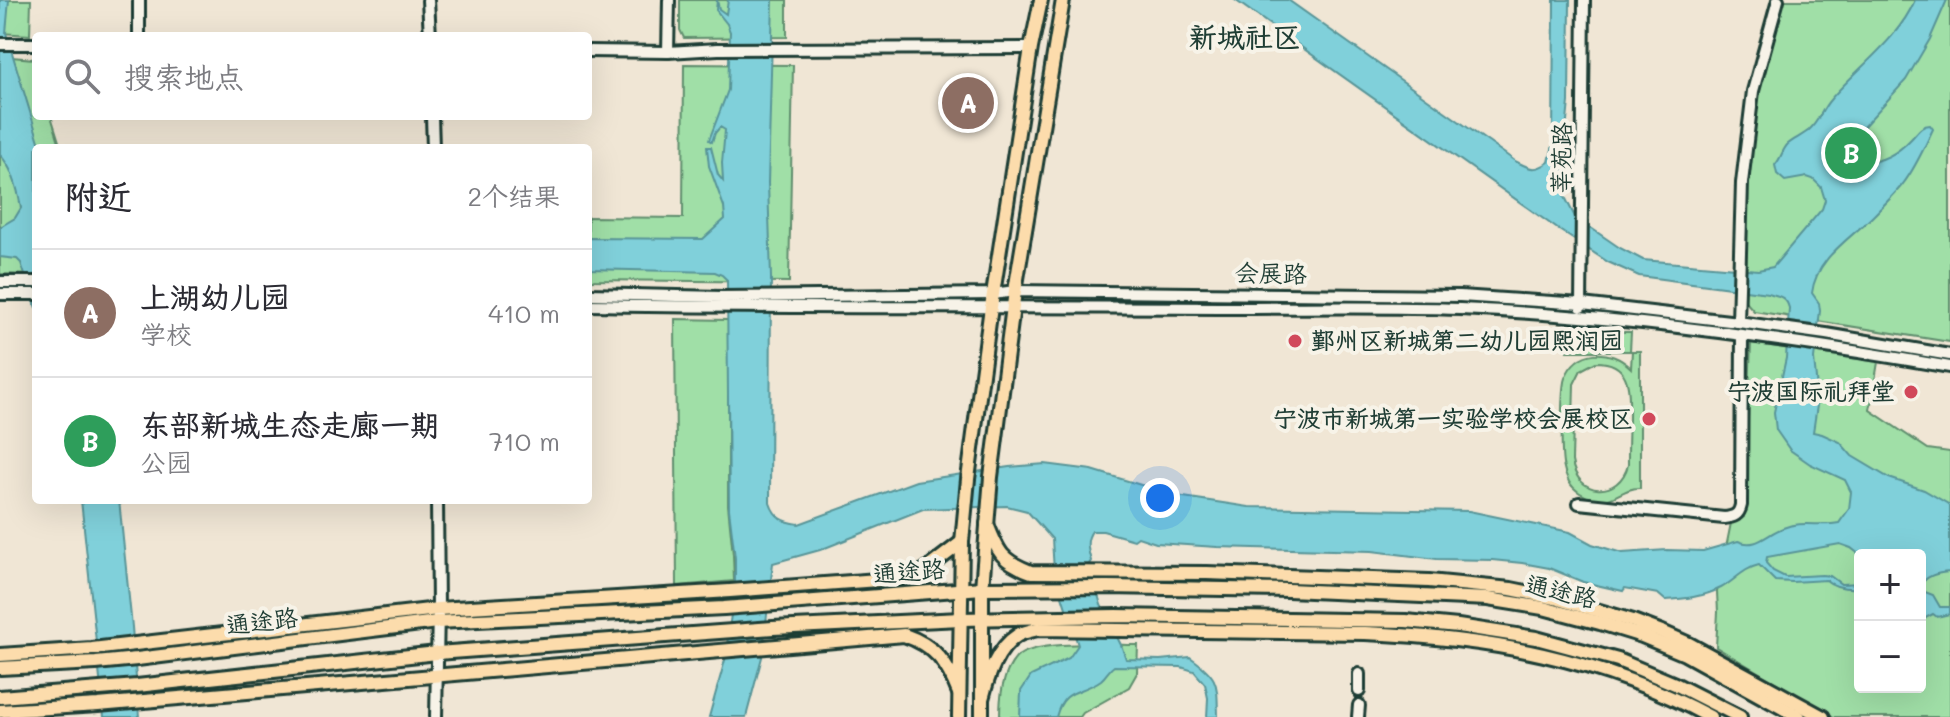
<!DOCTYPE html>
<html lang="zh">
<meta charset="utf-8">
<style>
body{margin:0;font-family:Mali,"LXGW WenKai TC",sans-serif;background:#f2f2f3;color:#2b2b33}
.controls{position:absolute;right:24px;bottom:24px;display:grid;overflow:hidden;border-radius:8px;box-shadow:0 8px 32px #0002}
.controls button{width:72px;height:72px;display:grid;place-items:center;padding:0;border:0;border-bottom:2px solid #e1e1e2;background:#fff;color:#2b2b33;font:40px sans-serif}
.you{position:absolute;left:1160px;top:498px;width:28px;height:28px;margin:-20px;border:6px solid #fff;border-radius:50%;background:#1a73e8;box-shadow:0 0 0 12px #1a73e833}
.badge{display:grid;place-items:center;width:52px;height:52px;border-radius:50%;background:#7c3aed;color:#fff;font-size:26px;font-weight:700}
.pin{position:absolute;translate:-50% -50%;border:4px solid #fff;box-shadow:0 2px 8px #0006}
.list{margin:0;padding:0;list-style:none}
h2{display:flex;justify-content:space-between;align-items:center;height:104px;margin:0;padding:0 32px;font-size:34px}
h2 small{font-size:26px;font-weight:400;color:#7c7c81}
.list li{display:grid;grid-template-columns:52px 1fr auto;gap:24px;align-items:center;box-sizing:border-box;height:128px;padding:0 32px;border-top:2px solid #e1e1e2}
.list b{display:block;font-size:30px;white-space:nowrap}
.list p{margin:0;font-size:26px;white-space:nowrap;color:#7c7c81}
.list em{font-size:26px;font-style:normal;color:#7c7c81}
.icon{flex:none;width:44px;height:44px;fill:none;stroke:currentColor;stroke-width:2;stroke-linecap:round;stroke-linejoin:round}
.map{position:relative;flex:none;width:1950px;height:717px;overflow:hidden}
.search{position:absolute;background:#fff;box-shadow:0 8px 32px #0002;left:32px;top:32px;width:560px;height:88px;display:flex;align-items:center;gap:20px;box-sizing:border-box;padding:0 28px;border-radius:8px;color:#7c7c81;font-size:30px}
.panel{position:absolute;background:#fff;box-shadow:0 8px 32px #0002;left:32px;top:144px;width:560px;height:360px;border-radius:8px}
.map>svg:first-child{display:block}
</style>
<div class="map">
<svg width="1950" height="717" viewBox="0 0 1950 717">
<rect width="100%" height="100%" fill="#f0e6d5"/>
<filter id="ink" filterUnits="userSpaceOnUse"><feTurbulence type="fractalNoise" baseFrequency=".0125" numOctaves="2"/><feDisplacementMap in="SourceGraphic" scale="16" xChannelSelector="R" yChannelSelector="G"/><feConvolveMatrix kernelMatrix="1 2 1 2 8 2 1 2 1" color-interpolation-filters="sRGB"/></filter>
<g filter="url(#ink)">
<g fill="#a0dfa7" stroke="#608e6e" stroke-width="2" fill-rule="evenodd">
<path d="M0,0h31l-1,35 -30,-2z"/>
<path d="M680,0h107v37l-103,1 -4,-8z"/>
<path d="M1784,0h166v342l-196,-31 -9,-10c0,-56 1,-112 7,-168 5,-45 22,-89 32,-133z"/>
<path d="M0,56l34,3 2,7v50h15l10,32h-25v127l-36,-1z"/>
<path d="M684,64l109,1 -4,217 -201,-2v-63l95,1z"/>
<path d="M675,319l53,1v185l5,50 1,26 -57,5z"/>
<path d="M1567,332h64l-1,19h-63z"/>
<path d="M1751,343l127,19 -8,48 58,39 22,3v265h-116l-118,-70 2,-35 -1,-20 14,-69 13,-6zM1860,555h60v132h-60z"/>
<path d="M1632,351h8v137c-18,-1 -26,16 -46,11 -10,-2 -20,-9 -25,-17 -3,-6 -5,-12 -6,-18 -2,-13 -2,-76 2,-86 12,-30 45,-31 66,-10zM1596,362c37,0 33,30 33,58 -1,15 -1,30 -1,45 -9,34 -51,32 -56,-4l2,-77 7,-14z"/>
<path d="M1138,645l-1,28 -8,14 -46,26 -3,4h-80c0,-20 2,-43 16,-59 17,-19 96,-13 122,-13z"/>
</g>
<g fill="#80d0da" stroke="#599598" stroke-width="2">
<path d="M0,0h9l-3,33 35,115h-5v160l-15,-45 -4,-4 -17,-2v-30l15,-9 6,-10c-3,-18 -8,-40 -21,-53z"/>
<path d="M717,0l2,9 7,5 2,-14h45l-5,183 3,94 -1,226c5,15 14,19 29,21l117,-43 93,-14 36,-3 47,6 85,26 72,11 220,4 101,21 22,12 30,9 45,-3 36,1 35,-10c19,8 28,-7 45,-13 19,-8 37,-1 56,-5l10,-14 2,-17 -6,-12 -35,-16 -20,-14 -14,-20 -2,-18 12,-54 3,-50c-3,-12 -11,-12 -21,-15l-129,-17 -31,-14 -49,-32 -324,-230h53l227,161c16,8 19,11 34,1l4,-17 1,-145h16l-1,102 -6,59 1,34 11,22 45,31 23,12 115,10 15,-3 49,-58 3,-9 -4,-13 -8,-8 -6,-2 -22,4 -8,-7 -2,-9c6,-6 7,-15 13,-21 6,-5 14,-8 21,-14 10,-9 13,-21 21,-30 28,-33 68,-60 85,-100h32l-17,39 -24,41 -52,57 -1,10 5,15c21,2 39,-8 53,-23 6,-6 10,-14 19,-14l3,4c-9,19 -17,38 -30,55 -9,11 -20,22 -30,32 -23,23 -57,42 -61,77l7,10 1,8 -6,48 4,40 -5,33 9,2 18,8 12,14 37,22 35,12 26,15v67c-12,1 -25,3 -30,15v-32h-60l-9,-7 -11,-4 -73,13 -1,6 7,8 12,6 37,-2 8,1 11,8 19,-1v5c-12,1 -25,0 -34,-8l-34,2 -17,-1 -16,-16c-15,3 -25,16 -38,23 -18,9 -37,11 -56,12l-7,-6 -33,-6 -2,3 -40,-9 -34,-14 -27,-5 -30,-3 -55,-1 -65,-8 -155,-4 -61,-4 -18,-6 -4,3 -31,-9h-11c-7,10 -4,19 -1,30l-2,3 12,41 20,40 5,14 34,1 30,-3c30,21 27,26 28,60h-11l1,-19 -3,-14 -11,-13 -13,-4 -67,-1c-6,4 -7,9 -13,14 -21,15 -37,7 -45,37h-36l1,-26 10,-15 38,-18 9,-13 -24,-74 -2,-32 -25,-28 -20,-5 -84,3 -103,41 -47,13 -11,94 -16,60h-37l16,-57 10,-76v-26l-6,-49 -2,-229 -5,-5 -7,-3 -127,-3v-31l115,1 22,-20 -1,-12 -15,-41 -2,-19h4l7,28 5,6 -1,-18 3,-33 -5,-3 -5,6 -3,9 -3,-2 19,-50 2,-58 -3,-8 -11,-14z"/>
<path d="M81,500h38l13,127 7,90h-35z"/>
<path d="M1920,590l13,5 7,12h10v7l-13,3 -4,-3 -13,7z"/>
</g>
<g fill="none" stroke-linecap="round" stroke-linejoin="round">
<defs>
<g id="minor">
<path d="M428,0l2,36"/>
<path d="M139,36v-36"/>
<path d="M0,44h36"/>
<path d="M588,51l80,1 50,-3 313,-1"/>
<path d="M668,52l1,-52"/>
<path d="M432,116l1,32"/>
<path d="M0,282h36"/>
<path d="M0,294h36"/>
<path d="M588,294l134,3 271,-3 22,-3 445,5 122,8 156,18 88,12 124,21"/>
<path d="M588,305c210,4 421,1 631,3 80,0 161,-2 241,1 163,7 329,30 490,58"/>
<path d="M1581,307l3,-307"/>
<path d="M1738,322l4,-139 11,-92 25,-91"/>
<path d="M1579,503l145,15c10,-1 15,-3 17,-13l1,-170"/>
<path d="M1359,691v-17"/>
<path d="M436,717l2,-108 -1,-109"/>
<path d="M1358,717l1,-12"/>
</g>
<g id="major">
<path d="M987,524c11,29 15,37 44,48l176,1 222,8 82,8 44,9 78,23 29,11 27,12 134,73"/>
<path d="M0,655l92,-6 346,-40 292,-18 175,-13 19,-7 38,-29"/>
<path d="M0,668l96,-5 41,-4 300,-37 287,-14 258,-20 126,-1 180,3 200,9 55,9 57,15 42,13 43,18 114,63"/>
<path d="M0,697l137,-11 300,-33 336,-25 188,-9 155,-3 290,5 52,5 78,12 82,22 57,24 65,33"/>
<path d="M982,699c6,-23 14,-50 36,-64 5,-3 13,-4 19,-6l328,4c123,5 236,25 345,84"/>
<path d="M0,711l98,-6 806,-70c32,11 43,28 55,58"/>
<path d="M959,717l3,-175 6,-63 23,-172 40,-259 10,-48"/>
<path d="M982,717v-129l9,-111 24,-186 48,-291"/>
</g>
</defs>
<use href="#minor" stroke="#1f3d34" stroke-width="16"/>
<use href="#major" stroke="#1f3d34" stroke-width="18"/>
<use href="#minor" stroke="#f7f3e8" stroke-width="10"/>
<use href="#major" stroke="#fcdcac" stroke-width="12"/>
</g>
</g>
<g fill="#d1495b" stroke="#f7f3e8" stroke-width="3">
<circle cx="1295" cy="341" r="8"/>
<circle cx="1911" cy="392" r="8"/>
<circle cx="1649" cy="419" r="8"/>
</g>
<g text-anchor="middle" stroke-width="8" stroke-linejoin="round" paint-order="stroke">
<g font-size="24" fill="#1f3d34" stroke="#f7f3e8">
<text transform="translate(1562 158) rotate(-89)" y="8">莘苑路</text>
<text transform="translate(1271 274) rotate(1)" y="8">会展路</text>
<text transform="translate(909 572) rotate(-5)" y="8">通途路</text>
<text transform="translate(1561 592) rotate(13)" y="8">通途路</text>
<text transform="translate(262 622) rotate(-7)" y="8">通途路</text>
</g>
<g font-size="24" font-weight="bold" fill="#1f3d34" stroke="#f7f3e8" text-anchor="end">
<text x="1311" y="349" text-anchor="start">鄞州区新城第二幼儿园熙润园</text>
<text x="1895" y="400">宁波国际礼拜堂</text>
<text x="1633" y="427">宁波市新城第一实验学校会展校区</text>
</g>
<g font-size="28" font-weight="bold" fill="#1f3d34" stroke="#f7f3e8">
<text x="1245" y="47">新城社区</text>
</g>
</g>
</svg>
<div class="controls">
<button>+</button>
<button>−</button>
</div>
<div class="you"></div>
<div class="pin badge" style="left:968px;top:103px;background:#8d6e63">A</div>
<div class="pin badge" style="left:1851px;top:153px;background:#2e9e5b">B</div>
<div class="search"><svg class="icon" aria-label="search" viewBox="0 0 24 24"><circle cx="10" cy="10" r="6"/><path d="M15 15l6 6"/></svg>搜索地点</div>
<section class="panel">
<h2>附近<small>2个结果</small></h2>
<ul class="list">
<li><span class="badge" style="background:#8d6e63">A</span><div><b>上湖幼儿园</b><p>学校</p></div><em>410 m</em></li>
<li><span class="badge" style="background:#2e9e5b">B</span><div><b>东部新城生态走廊一期</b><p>公园</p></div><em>710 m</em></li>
</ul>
</section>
</div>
